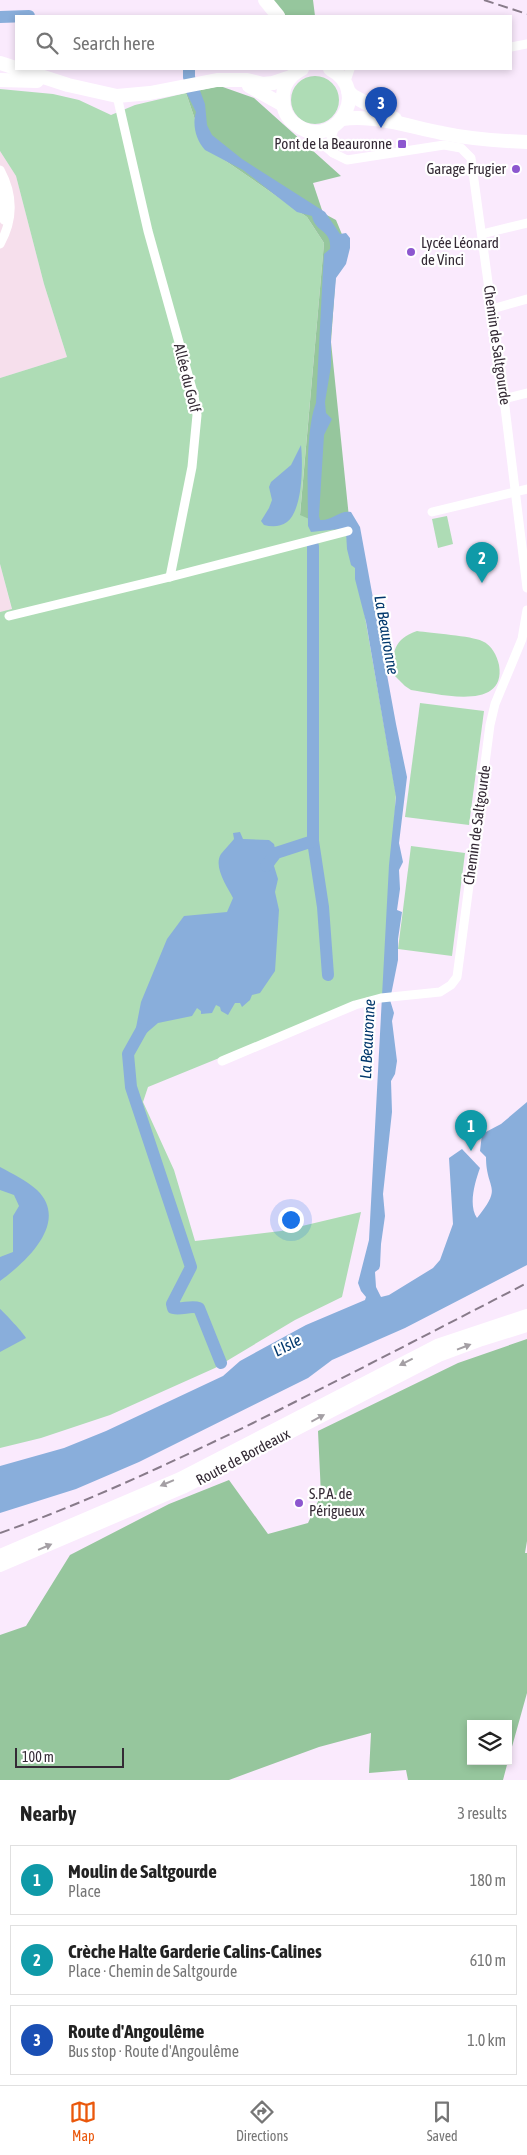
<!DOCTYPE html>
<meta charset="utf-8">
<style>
body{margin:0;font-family:"Asap Condensed",sans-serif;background:#f6f6f6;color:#222}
.controls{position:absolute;right:15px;bottom:15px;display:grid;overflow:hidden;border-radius:0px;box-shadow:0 2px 8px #0003}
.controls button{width:45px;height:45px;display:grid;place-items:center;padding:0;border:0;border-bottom:1px solid #e0e0e0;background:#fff;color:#222;font:25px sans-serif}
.scale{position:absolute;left:15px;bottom:12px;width:109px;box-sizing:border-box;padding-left:5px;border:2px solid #342a35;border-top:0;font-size:14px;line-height:18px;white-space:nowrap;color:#342a35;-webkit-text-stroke:4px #fff;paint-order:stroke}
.you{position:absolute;left:290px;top:1219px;width:18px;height:18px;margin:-12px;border:4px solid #fff;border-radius:50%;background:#1a73e8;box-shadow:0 0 0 8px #1a73e833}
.badge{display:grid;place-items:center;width:32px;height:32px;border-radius:50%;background:#ea580c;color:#fff;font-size:16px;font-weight:700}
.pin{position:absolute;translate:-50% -41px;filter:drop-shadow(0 1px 2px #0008)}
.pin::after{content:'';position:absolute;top:26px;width:18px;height:15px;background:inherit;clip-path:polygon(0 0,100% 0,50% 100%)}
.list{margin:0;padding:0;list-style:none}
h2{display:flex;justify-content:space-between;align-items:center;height:65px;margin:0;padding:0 20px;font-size:21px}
h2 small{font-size:16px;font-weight:400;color:#767676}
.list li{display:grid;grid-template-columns:32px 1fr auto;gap:15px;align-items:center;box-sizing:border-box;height:70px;margin:0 10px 10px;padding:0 10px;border:1px solid #e0e0e0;border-radius:0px}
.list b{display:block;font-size:19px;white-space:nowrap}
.list p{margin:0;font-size:16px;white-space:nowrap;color:#767676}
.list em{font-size:16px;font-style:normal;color:#767676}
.icon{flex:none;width:28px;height:28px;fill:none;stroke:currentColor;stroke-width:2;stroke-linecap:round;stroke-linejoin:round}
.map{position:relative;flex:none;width:527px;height:1780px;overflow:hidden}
.search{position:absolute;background:#fff;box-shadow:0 2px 8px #0003;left:15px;right:15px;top:15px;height:55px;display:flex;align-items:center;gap:12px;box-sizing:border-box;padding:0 18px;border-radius:0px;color:#767676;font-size:19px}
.sheet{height:305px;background:#fff}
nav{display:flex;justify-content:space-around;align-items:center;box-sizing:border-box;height:70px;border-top:1px solid #e0e0e0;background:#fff;font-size:14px;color:#767676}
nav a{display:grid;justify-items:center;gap:2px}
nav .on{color:#ea580c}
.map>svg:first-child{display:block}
</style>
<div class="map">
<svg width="527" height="1780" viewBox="0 0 527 1780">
<rect width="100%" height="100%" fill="#faeafd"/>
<g fill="#f6dfec">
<path d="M0,151l16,25 28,108 23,73 -67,21z"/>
<path d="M0,564l12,46 -12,2z"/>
</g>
<g fill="#aedcb5">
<circle cx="315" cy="100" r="24"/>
<path d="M0,89l53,5 26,6 32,15 24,-10 51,-12 18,53 103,71 17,26 -24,271 51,23 45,257 -12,200 -30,9 -206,84 -5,15 31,68 21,71 86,-10 80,-19 -19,85 -47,23 -80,48 -105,47 -69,23 -41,10v-836l12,-3 -12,-45v-186l67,-21 -23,-73 -28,-108 -16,-25z"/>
<path d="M447,516l6,28 -15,4 -6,-29z"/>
<path d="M417,631c14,2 55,5 65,10 10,4 15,15 17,24 8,48 -64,28 -88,25l-6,-4 -12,-12c-1,-22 1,-35 24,-43z"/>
<path d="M420,703l64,8 -15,114 -64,-8z"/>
<path d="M411,846l54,7 -13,103 -54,-7z"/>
</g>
<g fill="#96c69d">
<path d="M273,0h40l2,16h-29z"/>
<path d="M220,86l34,12 87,78 -28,7 10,30 13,7 10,24 -10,27 -5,71 20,195 -51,-22 24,-272 -17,-26 -103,-71 -18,-53z"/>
<path d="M527,1339v202l-2,12h2v140l-19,68v-37h-37v37h37l-5,19h-95l-2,-10 -37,3 2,-40 -52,14 -90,33h-229v-145l26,-9 44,-71 99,-51 60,-24 39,54 40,-11 13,-28 -3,-64 140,-68z"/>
</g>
<g fill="#89aedb">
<path d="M199,88l6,16 2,21 5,10 30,24 83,53 15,22 6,-1 4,5v10l-4,16 -10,14 -5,58v30l-6,36 1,11 6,6 -8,16 -5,81 1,4c12,1 19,-10 31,-8l9,15 36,197 11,53 -8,66 4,19 -4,8 1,19 -3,21 5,2 -4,27v21l-8,40 4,13 -2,8 5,40 -2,13 -4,7 1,31 -9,82 2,22 -4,28 -1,22 -1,3 -4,3 1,15 5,10 8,-2 44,-27 7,-8 13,-36 -4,-66 13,-9 18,19c-5,14 -12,37 -3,50 27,-33 9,-27 9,-61l-6,-6 2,-17 19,-10 26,-22v163l-122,63 -73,32 -24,18 -169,84 -63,27 -76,24v-47l64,-18 42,-17 117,-55 17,-15 66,-36 59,-25 1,-3 -5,-6 -3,-8 11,-43 20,-375 7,-68 -30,-175 -11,-43v-11l-4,-3 -4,-16 -1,-17 -7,-3 -28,3 -3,-6c0,-34 -3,-94 8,-123l7,-133 1,-16 6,-5c2,-20 -15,-16 -18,-33l-15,-4 -54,-42 -38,-20c-9,-10 -13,-25 -9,-38l-11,-22z"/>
<path d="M301,445c2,18 2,65 -14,77 -7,5 -15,5 -23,3l-3,-4 8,-13 3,-8 -3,-13 2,-5 20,-17z"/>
<path d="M240,832l3,7 26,1 5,4 2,9 -2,13 4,13 -3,13 4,18 -4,61 -15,22 -8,2 -2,5 -8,7 -2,-4h-5l-7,12 -7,-4 -1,-4 -4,-2 -4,8 -11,1v-3l-4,-3 -5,8 -34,7 -22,19 -3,1 8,-41 26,-63 17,-23 43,-4 6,-14c-6,-12 -20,-31 -12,-44 4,-5 9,-10 13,-15l-1,-6z"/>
<path d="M0,1167c13,7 26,13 37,23 33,32 -11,72 -37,91v-24l13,-5v-36l6,-10 -5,-11 -14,-5z"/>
<path d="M0,1309c3,2 25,26 26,29l-26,14z"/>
</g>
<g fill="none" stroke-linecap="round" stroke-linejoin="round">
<g stroke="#89aedb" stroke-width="12">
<path d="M0,17l29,-1"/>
<path d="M189,69v8l5,16"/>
<path d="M313,841l10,66 5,68"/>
<path d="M266,866l10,-13 37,-12v-295"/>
<path d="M142,1029l-14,25 3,33 60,180 -19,37 1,4c9,2 18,-3 26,0l22,55"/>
</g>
<g stroke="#fff" stroke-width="9">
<path d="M511,47l16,-3"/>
<path d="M345,84l5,-15"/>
<path d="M117,96l31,135 46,165 3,19 -5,52 -22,110"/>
<path d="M306,130l27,23 14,7 97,-15 17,3 10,10 33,241 23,189"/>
<path d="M333,153l-2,-15 4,-12"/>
<path d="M0,170c13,24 14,49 0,74"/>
<path d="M0,183l4,17v20"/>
<path d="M482,234l45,-11"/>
<path d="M492,309l35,-10"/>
<path d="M504,399l23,-6"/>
<path d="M432,512l95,-23"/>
<path d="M9,616l161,-39 178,-46"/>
<path d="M222,1061l133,-56 26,-7 59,-6 11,-7 6,-8 33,-252 5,-21 27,-65 5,-29"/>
</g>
<g stroke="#fff" stroke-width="12">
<path d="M0,1555l180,-77 257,-133 90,-30"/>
<path d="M0,1566l185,-79 254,-131 43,-16 45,-14"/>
</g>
<g stroke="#fff" stroke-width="14">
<path d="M265,0l13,16"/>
<path d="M0,63l68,22 49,11 33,-3 67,-13h30l16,4 10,-1 18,-6"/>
<path d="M302,69c-12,6 -20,17 -19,31 0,9 4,18 12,24 37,30 79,-32 35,-55"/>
<path d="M0,80l37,1"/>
<path d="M249,86l34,19"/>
<path d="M348,91l5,5 42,23"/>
<path d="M342,119c33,-5 68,8 100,14 28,6 57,8 85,9"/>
</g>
<g stroke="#887b8a" stroke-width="2" stroke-dasharray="10 5" stroke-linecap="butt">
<path d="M484,0l43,14"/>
<path d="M0,1533c88,-31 170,-70 253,-110 92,-46 183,-93 274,-140"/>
</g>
</g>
<defs><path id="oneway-solid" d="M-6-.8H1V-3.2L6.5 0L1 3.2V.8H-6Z" transform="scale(1.25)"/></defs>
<g fill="#a49fa4">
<use href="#oneway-solid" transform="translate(464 1347) rotate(-21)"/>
<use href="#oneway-solid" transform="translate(406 1362) rotate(153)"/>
<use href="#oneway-solid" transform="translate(318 1418) rotate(-28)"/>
<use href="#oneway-solid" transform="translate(167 1483) rotate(157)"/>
<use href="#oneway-solid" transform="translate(45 1547) rotate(-23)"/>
</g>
<g fill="#8c57cf" stroke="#fff" stroke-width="2">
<rect x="397" y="139" width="10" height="10" rx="2.5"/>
<circle cx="516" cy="169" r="5"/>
<circle cx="411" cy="252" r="5"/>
<circle cx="299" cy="1503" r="5"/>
</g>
<g text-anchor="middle" stroke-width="4.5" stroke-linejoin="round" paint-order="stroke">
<g font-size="15" fill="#342a35" stroke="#fff" text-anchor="end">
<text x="392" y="149">Pont de la Beauronne</text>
<text x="506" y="174">Garage Frugier</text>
<text x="421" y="248" text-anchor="start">Lycée Léonard<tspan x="421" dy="17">de Vinci</tspan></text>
<text x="309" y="1499" text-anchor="start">S.P.A. de<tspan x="309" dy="17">Périgueux</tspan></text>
</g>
<g font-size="15" fill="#342a35" stroke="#fff">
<text transform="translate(497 345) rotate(82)" y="5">Chemin de Saltgourde</text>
<text transform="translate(187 378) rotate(76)" y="5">Allée du Golf</text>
<text transform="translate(477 825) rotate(-82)" y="5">Chemin de Saltgourde</text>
<text transform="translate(243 1457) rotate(-28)" y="5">Route de Bordeaux</text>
</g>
<g font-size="16" font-style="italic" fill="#00376c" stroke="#fff">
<text transform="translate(387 635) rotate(80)" y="6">La Beauronne</text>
<text transform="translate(367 1039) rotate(-87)" y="6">La Beauronne</text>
<text transform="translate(287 1345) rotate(-28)" y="6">L'Isle</text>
</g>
</g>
</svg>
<div class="controls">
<button><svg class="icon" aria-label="layers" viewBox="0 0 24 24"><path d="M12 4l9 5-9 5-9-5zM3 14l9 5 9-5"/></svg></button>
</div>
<div class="scale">100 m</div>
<div class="you"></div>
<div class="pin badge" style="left:471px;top:1151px;background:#0f9aa8">1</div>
<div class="pin badge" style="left:482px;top:583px;background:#0f9aa8">2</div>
<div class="pin badge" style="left:381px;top:128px;background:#1a4fb4">3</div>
<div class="search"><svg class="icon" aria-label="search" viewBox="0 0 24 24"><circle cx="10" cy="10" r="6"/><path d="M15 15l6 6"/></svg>Search here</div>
</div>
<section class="sheet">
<h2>Nearby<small>3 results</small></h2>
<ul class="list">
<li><span class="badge" style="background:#0f9aa8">1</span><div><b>Moulin de Saltgourde</b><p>Place</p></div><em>180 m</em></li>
<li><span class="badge" style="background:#0f9aa8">2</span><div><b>Crèche Halte Garderie Calins-Calines</b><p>Place · Chemin de Saltgourde</p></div><em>610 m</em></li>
<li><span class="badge" style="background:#1a4fb4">3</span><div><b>Route d'Angoulême</b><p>Bus stop · Route d'Angoulême</p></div><em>1.0 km</em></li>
</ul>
</section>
<nav>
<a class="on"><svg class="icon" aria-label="map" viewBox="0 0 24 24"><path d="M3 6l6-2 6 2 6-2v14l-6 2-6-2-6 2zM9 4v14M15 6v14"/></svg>Map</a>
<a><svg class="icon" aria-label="directions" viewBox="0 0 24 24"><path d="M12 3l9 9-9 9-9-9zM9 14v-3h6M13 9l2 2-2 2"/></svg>Directions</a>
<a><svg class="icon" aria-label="saved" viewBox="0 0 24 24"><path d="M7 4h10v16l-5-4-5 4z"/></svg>Saved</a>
</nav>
